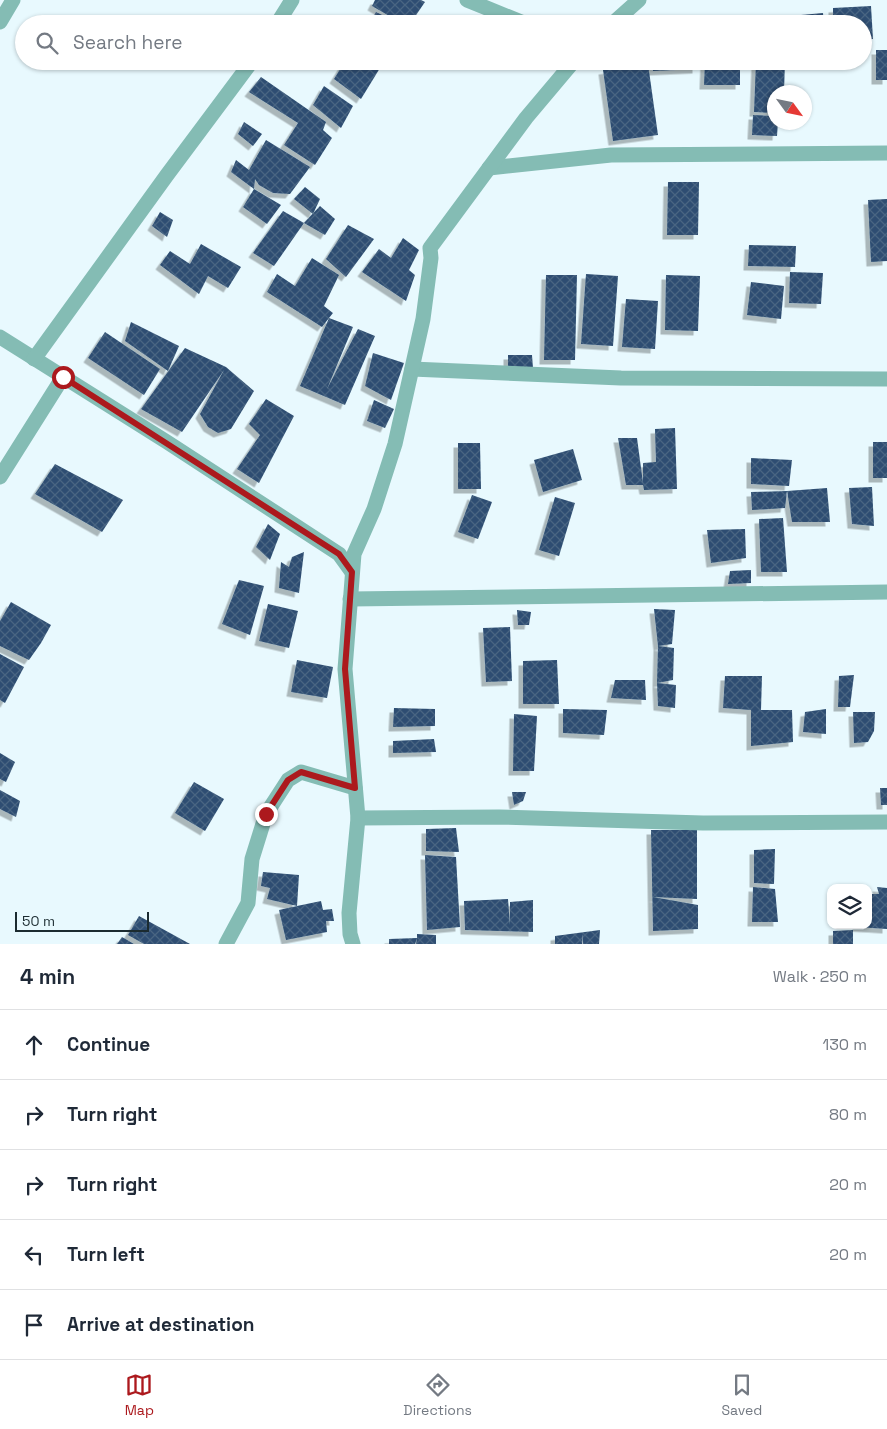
<!DOCTYPE html>
<meta charset="utf-8">
<style>
body{margin:0;font-family:"Space Grotesk",sans-serif;background:#f6f6f7;color:#1f2937}
.controls{position:absolute;right:15px;bottom:15px;display:grid;overflow:hidden;border-radius:10px;box-shadow:0 1px 4px #0004}
.controls button{width:45px;height:45px;display:grid;place-items:center;padding:0;border:0;border-bottom:1px solid #e0e1e3;background:#fff;color:#1f2937;font:25px sans-serif}
.compass{position:absolute;left:767px;top:85px;width:45px;height:45px;border-radius:50%;background:#fff;box-shadow:0 1px 4px #0004;rotate:123deg}
.scale{position:absolute;left:15px;bottom:12px;width:134px;box-sizing:border-box;padding-left:5px;border:2px solid #1b2b30;border-top:0;font-size:14px;line-height:18px;white-space:nowrap;color:#1b2b30;-webkit-text-stroke:4px #e8f9fe;paint-order:stroke}
.stop{position:absolute;width:15px;height:15px;margin:-11px;border:4px solid #ac191d;border-radius:50%;background:#fff}
.stop.end{background:#ac191d;border-color:#fff;box-shadow:0 1px 5px #0008}
.list{margin:0;padding:0;list-style:none}
h2{display:flex;justify-content:space-between;align-items:center;height:65px;margin:0;padding:0 20px;font-size:21px}
h2 small{font-size:16px;font-weight:400;color:#747a83}
.list li{display:grid;grid-template-columns:32px 1fr auto;gap:15px;align-items:center;box-sizing:border-box;height:70px;padding:0 20px;border-top:1px solid #e0e1e3}
.list b{display:block;font-size:19px;white-space:nowrap}
.list em{font-size:16px;font-style:normal;color:#747a83}
.icon{flex:none;width:28px;height:28px;fill:none;stroke:currentColor;stroke-width:2;stroke-linecap:round;stroke-linejoin:round}
.map{position:relative;flex:none;width:887px;height:944px;overflow:hidden}
.search{position:absolute;background:#fff;box-shadow:0 1px 4px #0004;left:15px;right:15px;top:15px;height:55px;display:flex;align-items:center;gap:12px;box-sizing:border-box;padding:0 18px;border-radius:28px;color:#747a83;font-size:19px}
.sheet{height:415px;background:#fff}
nav{display:flex;justify-content:space-around;align-items:center;box-sizing:border-box;height:70px;border-top:1px solid #e0e1e3;background:#fff;font-size:14px;color:#747a83}
nav a{display:grid;justify-items:center;gap:2px}
nav .on{color:#ac191d}
.map>svg:first-child{display:block}
</style>
<div class="map">
<svg width="887" height="944" viewBox="0 0 887 944">
<defs>
<pattern id="building-cross-hatch" width="8" height="8" patternUnits="userSpaceOnUse" patternTransform="scale(1.25)"><rect width="8" height="8" fill="#2d4e72"/><path d="M0 0l8 8M0 8l8-8" fill="none" stroke="#496582"/></pattern>
<filter id="shadow"><feDropShadow dx="-4.5" dy="4.5" stdDeviation="0" flood-color="#0004"/></filter>
</defs>
<rect width="100%" height="100%" fill="#e8f9fe"/>
<g fill="url(#building-cross-hatch)" filter="url(#shadow)">
<path d="M375,0h46l4,2 -15,22h-7l-31,-18z"/>
<path d="M871,6l2,33 -10,1v-16h-30v-16z"/>
<path d="M376,12l25,12h-32z"/>
<path d="M823,13l1,11h-33l-1,-8z"/>
<path d="M669,15l1,9h-27l-1,-5z"/>
<rect x="876" y="50" width="11" height="30"/>
<path d="M345,61h24l11,7 -19,31 -27,-20z"/>
<path d="M652,61h45v8l-44,2z"/>
<path d="M705,61h35v24h-36z"/>
<path d="M756,61h29l-1,31h-10v21l-20,-1z"/>
<path d="M648,64l10,71 -45,6 -10,-71z"/>
<path d="M261,77l65,45 -3,8 9,8 -17,27 -31,-20 14,-22 -49,-31z"/>
<path d="M324,86l29,20 -12,22 -28,-23z"/>
<path d="M753,115l21,1v6h4l-1,14 -25,-1z"/>
<path d="M244,122l18,12 -9,12 -15,-12z"/>
<path d="M266,140l44,27 -20,27 -17,-1 -14,-8 -4,-6 -1,10 27,16 -14,19 -24,-17 11,-18 -23,-17 5,-12 13,10z"/>
<path d="M668,182h31l-1,53h-31z"/>
<path d="M305,187l15,12 -7,15 -19,-15z"/>
<path d="M887,199v62l-16,1 -3,-62z"/>
<path d="M320,206l15,13 -10,16 -21,-12z"/>
<path d="M283,211l21,12 -30,43 -21,-13z"/>
<path d="M160,212l13,8 -6,17 -15,-11z"/>
<path d="M348,225l26,14 -28,38 -20,-18z"/>
<path d="M403,238l16,12 -10,20 6,5 -9,26 -44,-29 17,-23 12,9z"/>
<path d="M201,244l40,23 -13,21 -20,-12 -9,18 -39,-29 10,-14 20,13z"/>
<path d="M749,245l47,1 -1,21 -47,-1z"/>
<path d="M312,258l27,17 -15,31 9,7 -4,5 24,9 -26,62 31,-60 17,7 -30,69 -45,-19 29,-68 -7,9 -55,-35 10,-18 18,12z"/>
<path d="M790,272l33,1 -2,31 -32,-1z"/>
<path d="M586,274l32,2 -5,70 -32,-2z"/>
<path d="M546,275h31l-2,85h-31z"/>
<path d="M666,275l34,1 -2,55 -33,-1z"/>
<path d="M751,282l33,4 -3,33 -34,-4z"/>
<path d="M626,299l32,2 -3,48 -33,-2z"/>
<path d="M131,322l48,24 -11,25 -43,-30z"/>
<path d="M105,332l55,37 -16,26 -56,-37z"/>
<path d="M185,348l41,19 28,24 -23,38 -13,4 -10,-6 -8,-13 24,-44 -42,62 -41,-23z"/>
<path d="M373,353l31,10 -13,37 -26,-14z"/>
<path d="M508,355h24l1,13h-25z"/>
<path d="M266,399l28,17 -35,67 -22,-14 23,-34 -11,-11z"/>
<path d="M374,400l20,9 -9,19 -18,-7z"/>
<path d="M675,428l2,61 -33,1 -1,-5h-17l-8,-47h19l6,45v-20l13,-1 -1,-33z"/>
<rect x="873" y="442" width="14" height="36"/>
<path d="M458,443h22l1,46h-23z"/>
<path d="M573,449l9,31 -39,12 -9,-32z"/>
<path d="M751,458l41,2 -3,26 -38,-2z"/>
<path d="M55,464l68,36 -21,32 -67,-38z"/>
<path d="M872,487l2,39 -22,-2 -3,-36z"/>
<path d="M827,488l3,34h-38l-5,-31z"/>
<path d="M787,491l-2,17 -33,2 -1,-18z"/>
<path d="M472,495l20,7 -14,37 -20,-7z"/>
<path d="M555,497l20,6 -16,53 -20,-6z"/>
<path d="M783,518l4,54h-26l-2,-53z"/>
<path d="M268,524l12,10 -10,26 -14,-13z"/>
<path d="M745,529l1,29 -35,5 -4,-33z"/>
<path d="M304,552l-5,41 -20,-5 2,-26 8,5 3,-10z"/>
<path d="M751,570v13l-23,1 2,-13z"/>
<path d="M239,580l25,6 -14,49 -28,-11z"/>
<path d="M11,602l40,23 -10,18 -12,17 -29,-14v-25z"/>
<path d="M268,604l30,7 -9,37 -30,-7z"/>
<path d="M654,609l21,1 -3,34 -14,2 16,2 -1,32 -16,3 19,2 -1,23 -17,-2 -1,-23 1,-37z"/>
<path d="M517,610l14,2 -2,13h-11z"/>
<path d="M510,627l2,54 -26,1 -3,-54z"/>
<path d="M0,654l24,13 -19,36 -5,-3z"/>
<path d="M297,660l36,7 -6,31 -36,-6z"/>
<path d="M557,660l2,44h-36v-43z"/>
<path d="M854,675l-4,32h-12l1,-31z"/>
<path d="M725,676h37l-1,34h31l1,32 -42,4v-36l-28,-2z"/>
<path d="M615,680h30l1,20 -35,-2z"/>
<path d="M394,708l41,1v17l-42,1z"/>
<path d="M563,709l44,1 -3,25 -41,-2z"/>
<path d="M826,709v25l-23,-2 2,-20z"/>
<path d="M853,712h22l-1,19 -6,11 -14,1z"/>
<path d="M514,714l23,2 -3,55h-21z"/>
<path d="M434,739l2,13 -43,1v-12z"/>
<path d="M0,753l15,9 -9,20 -6,-3z"/>
<path d="M194,782l30,17 -19,32 -30,-18z"/>
<path d="M880,788h7v17h-6z"/>
<path d="M0,790l20,11 -4,16 -16,-8z"/>
<path d="M512,792h14l-3,9 -9,4z"/>
<path d="M456,828l3,24 -33,-1v-22z"/>
<path d="M651,830h46v69l-44,-2 45,8v24l-45,2z"/>
<path d="M775,849l-1,35 -20,-1v-33z"/>
<path d="M425,855l31,2 4,70 -33,3z"/>
<path d="M263,872l36,3 -2,31 24,-5 2,9 9,-1 2,12h-8l1,11 -41,8 -7,-30 18,-4 -30,-7 3,-11 -9,-2z"/>
<path d="M753,887l22,2 3,33h-26z"/>
<path d="M877,887l10,1v41l-30,-2v-2h11v-31h11z"/>
<path d="M508,899l2,26v-23l23,-2v32l-68,-2 -1,-29z"/>
<path d="M139,916l51,28h-46l-16,-9z"/>
<path d="M600,930l-1,14h-16v-10l-1,10h-27v-8z"/>
<path d="M853,930v14h-20v-13z"/>
<path d="M417,934l19,1v9h-20l1,-6 -2,6h-26v-5l28,-1z"/>
<path d="M122,937l12,7h-17z"/>
</g>
<g fill="none" stroke-linecap="round" stroke-linejoin="round">
<g stroke="#84bcb4" stroke-width="15">
<path d="M467,0l59,24"/>
<path d="M0,22l13,-22"/>
<path d="M277,24l15,-24"/>
<path d="M612,24l27,-24"/>
<path d="M489,168l122,-13 276,-2"/>
<path d="M0,337l167,105 172,112 13,18"/>
<path d="M34,359l133,-184 85,-114"/>
<path d="M412,369l209,9 266,1"/>
<path d="M0,477l63,-100"/>
<path d="M350,599l537,-7"/>
<path d="M358,818l141,-1 204,6 184,-1"/>
<path d="M226,944l22,-41 4,-44 14,-45 22,-34 13,-8 54,16"/>
<path d="M353,944l-3,-10 -1,-21 9,-95 -13,-149 9,-115 20,-45 21,-65 28,-125 8,-61 -1,-10 96,-130 48,-57"/>
</g>
</g>
<g fill="none" stroke-linecap="round" stroke-linejoin="round">
<path stroke="#ac191d" stroke-width="6" d="M63,377l276,177 13,18 -7,97 10,119 -54,-16 -13,8 -22,34"/>
</g>
</svg>
<div class="controls">
<button><svg class="icon" aria-label="layers" viewBox="0 0 24 24"><path d="M12 4l9 5-9 5-9-5zM3 14l9 5 9-5"/></svg></button>
</div>
<svg class="compass" viewBox="-18 -18 36 36"><path d="M0-13l5 13h-10z" fill="#e53935"/><path d="M0 13l5-13h-10z" fill="#747a83"/></svg>
<div class="scale">50 m</div>
<div class="stop" style="left:63px;top:377px"></div>
<div class="stop end" style="left:266px;top:814px"></div>
<div class="search"><svg class="icon" aria-label="search" viewBox="0 0 24 24"><circle cx="10" cy="10" r="6"/><path d="M15 15l6 6"/></svg>Search here</div>
</div>
<section class="sheet">
<h2>4 min<small>Walk · 250 m</small></h2>
<ul class="list">
<li><svg class="icon" aria-label="ahead" viewBox="0 0 24 24"><path d="M12 20V5M6 11l6-6 6 6"/></svg><div><b>Continue</b></div><em>130 m</em></li>
<li><svg class="icon" aria-label="right" viewBox="0 0 24 24"><path d="M7 20v-9h11M14 6l5 5-5 5"/></svg><div><b>Turn right</b></div><em>80 m</em></li>
<li><svg class="icon" aria-label="right" viewBox="0 0 24 24"><path d="M7 20v-9h11M14 6l5 5-5 5"/></svg><div><b>Turn right</b></div><em>20 m</em></li>
<li><svg class="icon" aria-label="left" viewBox="0 0 24 24"><path d="M17 20v-9H6M10 6l-5 5 5 5"/></svg><div><b>Turn left</b></div><em>20 m</em></li>
<li><svg class="icon" aria-label="arrive" viewBox="0 0 24 24"><path d="M6 21V4h12l-3 4 3 4H6"/></svg><div><b>Arrive at destination</b></div></li>
</ul>
</section>
<nav>
<a class="on"><svg class="icon" aria-label="map" viewBox="0 0 24 24"><path d="M3 6l6-2 6 2 6-2v14l-6 2-6-2-6 2zM9 4v14M15 6v14"/></svg>Map</a>
<a><svg class="icon" aria-label="directions" viewBox="0 0 24 24"><path d="M12 3l9 9-9 9-9-9zM9 14v-3h6M13 9l2 2-2 2"/></svg>Directions</a>
<a><svg class="icon" aria-label="saved" viewBox="0 0 24 24"><path d="M7 4h10v16l-5-4-5 4z"/></svg>Saved</a>
</nav>
